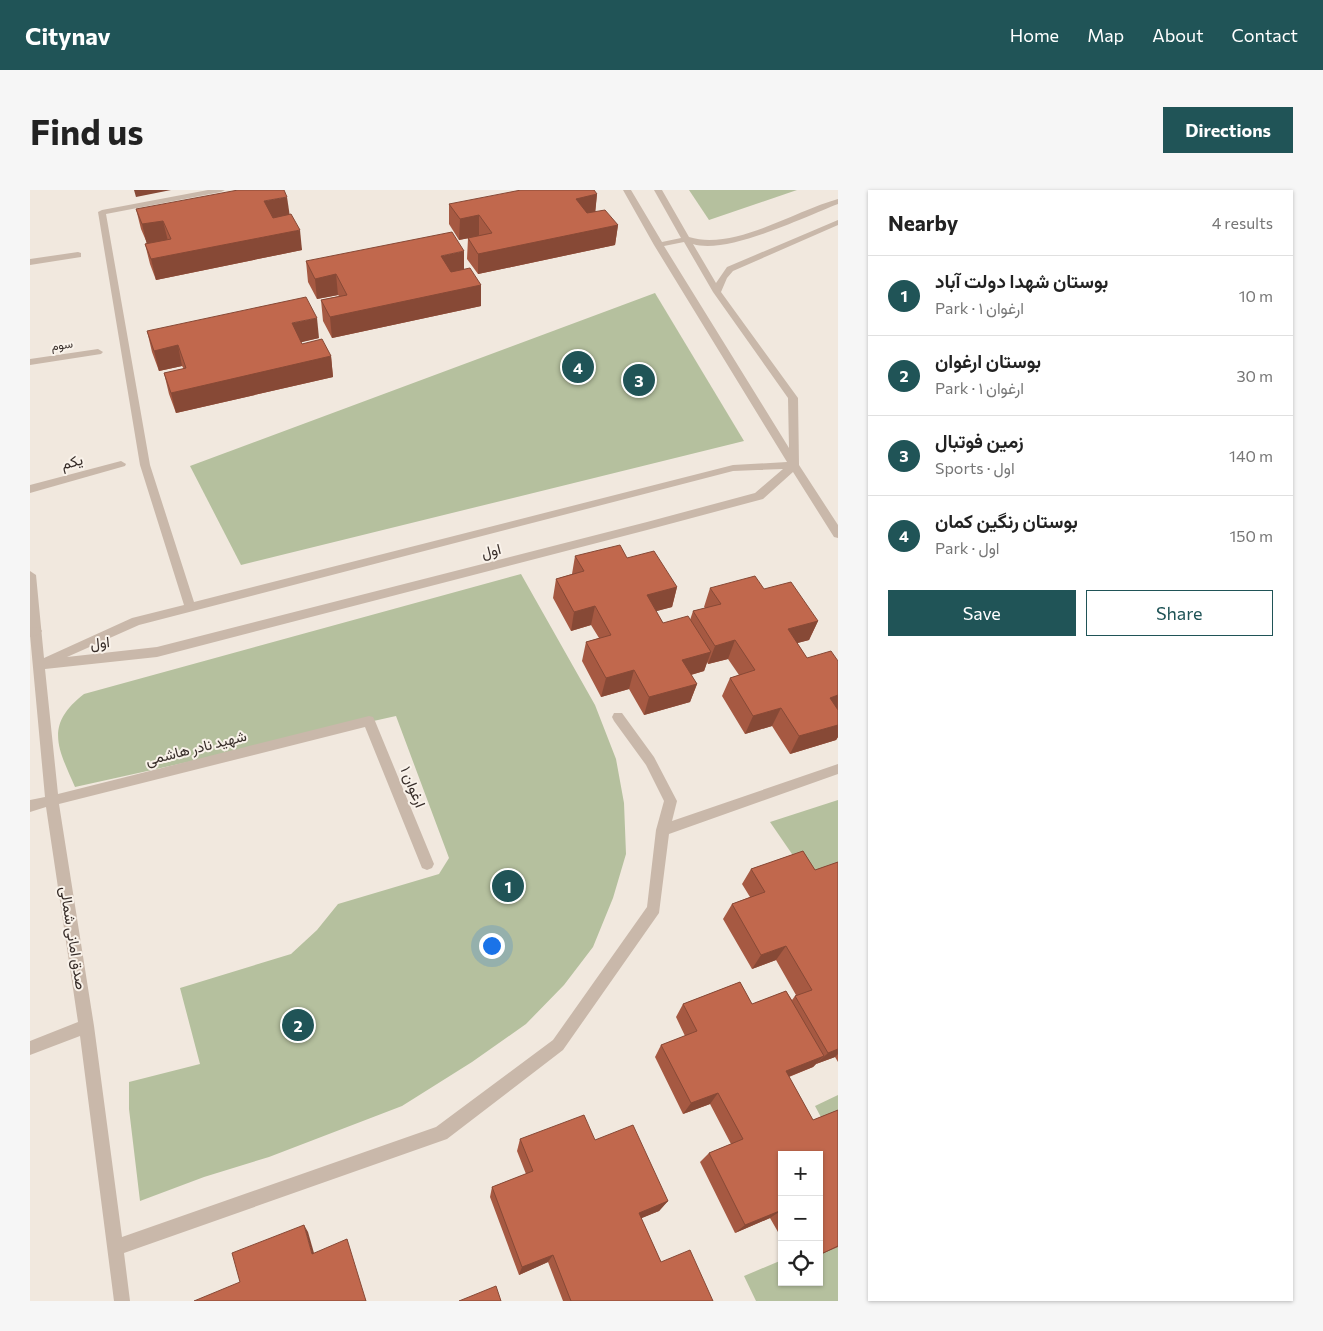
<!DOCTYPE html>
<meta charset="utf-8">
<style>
body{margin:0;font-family:Commissioner,Vazirmatn,sans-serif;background:#f6f6f6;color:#222}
.controls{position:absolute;right:15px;bottom:15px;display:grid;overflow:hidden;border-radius:0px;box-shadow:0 1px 4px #0004}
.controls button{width:45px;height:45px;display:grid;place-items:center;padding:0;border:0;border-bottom:1px solid #e0e0e0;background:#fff;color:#222;font:25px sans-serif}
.you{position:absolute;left:461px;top:755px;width:18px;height:18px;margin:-12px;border:4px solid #fff;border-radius:50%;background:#1a73e8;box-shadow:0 0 0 8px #1a73e833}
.badge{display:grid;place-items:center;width:32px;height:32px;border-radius:50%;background:#205457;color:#fff;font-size:16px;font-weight:700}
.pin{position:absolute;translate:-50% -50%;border:2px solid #fff;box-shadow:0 1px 5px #0006}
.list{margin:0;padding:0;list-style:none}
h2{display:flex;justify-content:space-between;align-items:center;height:65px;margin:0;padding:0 20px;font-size:21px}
h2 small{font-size:16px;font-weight:400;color:#767676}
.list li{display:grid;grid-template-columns:32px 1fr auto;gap:15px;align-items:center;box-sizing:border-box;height:80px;padding:0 20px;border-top:1px solid #e0e0e0}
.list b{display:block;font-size:19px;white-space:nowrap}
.list p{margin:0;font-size:16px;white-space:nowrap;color:#767676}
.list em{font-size:16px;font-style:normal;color:#767676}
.actions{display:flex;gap:10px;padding:15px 20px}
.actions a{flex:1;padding:11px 0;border:1px solid #205457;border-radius:0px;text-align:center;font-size:18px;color:#205457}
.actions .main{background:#205457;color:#fff}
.icon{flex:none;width:28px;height:28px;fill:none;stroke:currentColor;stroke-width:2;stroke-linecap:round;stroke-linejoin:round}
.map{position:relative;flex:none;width:808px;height:1111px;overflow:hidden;border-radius:0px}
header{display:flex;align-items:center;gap:30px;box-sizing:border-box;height:70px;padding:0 25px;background:#205457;color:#fff}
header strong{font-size:24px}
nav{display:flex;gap:28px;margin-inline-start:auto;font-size:18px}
.intro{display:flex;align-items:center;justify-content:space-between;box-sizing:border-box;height:120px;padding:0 30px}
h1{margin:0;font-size:35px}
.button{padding:12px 22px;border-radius:0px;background:#205457;color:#fff;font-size:18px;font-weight:700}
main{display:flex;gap:30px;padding:0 30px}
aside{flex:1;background:#fff;border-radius:0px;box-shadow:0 1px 4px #0004}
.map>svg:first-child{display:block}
</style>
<header>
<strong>Citynav</strong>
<nav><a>Home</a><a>Map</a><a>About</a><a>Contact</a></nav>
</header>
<div class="intro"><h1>Find us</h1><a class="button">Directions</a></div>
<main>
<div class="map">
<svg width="808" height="1111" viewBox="0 0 808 1111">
<rect width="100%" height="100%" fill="#f1e8de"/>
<g fill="#b5c09e">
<path d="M659,0h108l-88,30z"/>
<path d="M625,103l89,148 -503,124 -51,-99z"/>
<path d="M491,384l74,131 21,54 8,44 2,51 -13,44 -20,49 -29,38 -38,39 -54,38 -70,44 -133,51 -65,20 -64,24 -11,-92v-27l71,-18 -20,-76 111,-34 26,-24 21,-26 101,-30 10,-16 -53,-142 -321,71c-17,-39 -31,-62 9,-93z"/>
<path d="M808,610v121l-68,-99z"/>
<path d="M808,905v54l-23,-43z"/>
<path d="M808,1048v63h-82l-12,-25 38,-16v22h37v-37z"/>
</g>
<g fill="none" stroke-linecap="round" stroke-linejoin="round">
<g fill="#c9b8aa" fill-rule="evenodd">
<path d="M178,0h17l-4,2 -115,22 44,251 44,137 539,-137 54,-3 -133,-217 -31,-55h8l31,52 19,-4 -27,-48h8l27,47c45,14 105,-26 149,-38v5c-34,13 -111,51 -145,40l23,39 11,-16 111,-47v5l-105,46 -6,7 -6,14 77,106 1,67 39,60v13l-4,-1 -41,-65 -30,27 -116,31 -490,127 -112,12 13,125 311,-78 4,1 2,4 59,143 -2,4 -5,2 -5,-2 -57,-141 -306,77 35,222 28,211 314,-110 117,-87 94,-133 9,-77 8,-29 -18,-36 -32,-44 -2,-4 2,-4h8l32,44 23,44 -5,20 166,-57v10l-169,60 -10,79 -96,137 -116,89 -323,114 6,48h-16l-34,-265 -50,19v-14l48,-19 -32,-215 -16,5v-12l15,-3 -15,-162v-64l6,4 8,83 88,-40 52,-13 -44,-140 -42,-253 4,-2zM654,52l29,50 75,106 1,50 -125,-202zM753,279l-28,24 -108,29 -490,125 -90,10 72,-32 594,-154z"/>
<path d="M48,62l3,1v4l-51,8v-6z"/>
<path d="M68,159l5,3 -2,2 -71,11v-6z"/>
<path d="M91,271l5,3 -1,2 -95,27v-8z"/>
</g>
<path fill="#c9b8aa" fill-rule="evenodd" d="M6,437l4,1 2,3 -2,3 -10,3v-9z"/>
</g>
<g fill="#a65942">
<path d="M567,4l-2,18 23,13 -3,20 -137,29 -11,-15 1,-21 11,-2 -20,4 -10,-16v-20z"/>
<path d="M106,19l153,6 13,35 -146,30 -6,-16 -5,-20 2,-1 -6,-14z"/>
<path d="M276,71l158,8 17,16v21l-149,32 -9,-17 -2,-21 18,-4 -1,-1 -21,4 -9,-17z"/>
<path d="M117,141l172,7 -18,4 1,2 29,12 2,21 -157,36 -7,-19 -5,-21 20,-4 -2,-3 -23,5 -7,-19z"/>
<path d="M545,366l52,2 50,29 -5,20 -16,4 7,12 27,-3 3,-9 12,-3 -1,-1 6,-19 54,1 54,32 -9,19 -12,3 10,15 31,3v76l-2,3 -46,14 -18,-28 -27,8 -23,-38 8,-18 9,-3 -11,-16 -20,5 -1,-2 -3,9 -13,4 6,9 -7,18 -46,13 -15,-26 -28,8 -19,-36 4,-19 13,-4 -8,-13 -20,6 -18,-33 3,-19 16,-5z"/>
<path d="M773,661l12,19 23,-8v200l-3,-5 -19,7 -3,3 -24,10 24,43 25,-10v137l-19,8v-100h-37v84l-12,-21 -35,15 -35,-71 9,-9 22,-9 -21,-40 -27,10 -28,-57 6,-12 24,-9 -9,-19 7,-13 57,-22 12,22 34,-13 6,9 3,-4 1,-1 -20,-35 -24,9 -29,-50 9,-15 18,-7 -8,-13 9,-15z"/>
<path d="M490,949l75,1 73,61 -9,10 -18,7 20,44 52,39h-150l-15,-39 -29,13 -29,-78 2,-10 34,-13 -9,-23z"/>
</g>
<g fill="#874936">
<path d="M104,0h37l-35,7z"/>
<path d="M567,4l-2,21 -21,4 2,-20z"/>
<path d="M257,7l3,20 -23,5 -3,-21z"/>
<path d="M449,25v21l-20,4 1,-21z"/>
<path d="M133,31l5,20 -21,4 -5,-21z"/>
<path d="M588,35l-3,20 -137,29v-20z"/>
<path d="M270,40l2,20 -146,30 -5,-21z"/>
<path d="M434,61v20l-23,5v-20z"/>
<path d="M306,84l2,21 -21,4 -2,-20z"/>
<path d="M451,95v21l-149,32 -2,-21z"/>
<path d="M287,128l2,20 -25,6 -2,-21z"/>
<path d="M148,155l4,21 -23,5 -5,-20z"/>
<path d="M301,166l2,21 -157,36 -5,-20z"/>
<path d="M647,397l-5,20 -30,8 5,-20z"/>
<path d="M565,416l-4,19 -20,6 3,-19z"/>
<path d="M788,431l-9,19 -30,8 9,-19z"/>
<path d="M705,450l-7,19 -20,5 7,-18z"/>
<path d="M681,462l-7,19 -28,8 6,-19z"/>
<path d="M604,480l-5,19 -28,8 5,-19z"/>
<path d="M667,494l-7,18 -46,13 5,-18z"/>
<path d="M808,505v16l-8,-13z"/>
<path d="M751,518l-9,18 -27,8 8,-18z"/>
<path d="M808,535v12l-2,3 -46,14 9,-18z"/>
<path d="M756,756l-10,14 -24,9 9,-14z"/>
<path d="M808,859v5l-3,3 -19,7 12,-11z"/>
<path d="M794,866l-11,11 -38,15 11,-11z"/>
<path d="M688,903l-8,11 -27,10 8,-11z"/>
<path d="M638,1011l-9,10 -29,12 9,-10z"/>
<path d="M752,1020l-12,8 -35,15 10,-8z"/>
<path d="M274,1035l4,7 8,28 -4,-6z"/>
<path d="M523,1065l-5,7 -29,13 3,-8z"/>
</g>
<g fill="#c1684d" stroke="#874936">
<path d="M208,0h46l3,7 -23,4 9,17 18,-4 9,16 -149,29 -6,-15 26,-5 -8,-18 -21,3 -6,-15z"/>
<path d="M491,0h73l3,4 -21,5 11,14 18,-3 13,15 -140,29 -10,-16 24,-5 -13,-18 -19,4 -11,-15z"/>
<path d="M422,42l12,19 -23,5 10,16 19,-4 11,17 -151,32 -9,-17 26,-5 -11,-21 -21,5 -9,-18z"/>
<path d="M276,107l11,21 -25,5 10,21 20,-5 9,17 -160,37 -7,-20 22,-5 -8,-23 -24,6 -7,-20z"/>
<path d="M590,355l7,13 27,-7 23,36 -30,8 16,28 25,-7 23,36 -29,8 15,24 -48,13 -15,-27 -28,8 -20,-36 25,-7 -16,-29 -21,6 -18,-33 28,-8 -9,-15z"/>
<path d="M725,386l9,13 27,-7 27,39 -30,8 19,29 24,-7 7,10v34l-8,3 8,12v15l-39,11 -18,-28 -28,8 -23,-38 25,-8 -20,-30 -20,6 -22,-35 28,-7 -11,-16z"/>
<path d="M773,661l12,19 23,-8v187l-10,4 -33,-57 17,-6 -26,-44 -25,9 -29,-51 33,-12 -14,-23z"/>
<path d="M710,792l12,22 34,-13 38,65 -38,15 27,49 25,-10v136l-19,9v-100h-37v55l-37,15 -36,-72 34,-14 -25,-46 -27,10 -30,-58 36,-14 -14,-27z"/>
<path d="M554,925l11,25 38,-15 35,76 -29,12 22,49 29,-12 23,51h-142l-18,-46 -31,12 -30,-80 41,-16 -13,-32z"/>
<path d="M274,1035l8,29 35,-15 19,62h-172l46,-19 -8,-29z"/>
<path d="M466,1096l5,15h-42z"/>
</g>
<g text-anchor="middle" stroke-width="4" stroke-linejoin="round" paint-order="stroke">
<g font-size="12" fill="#372d29" stroke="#f9f2ea">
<text transform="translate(32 155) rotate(-8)" y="4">سوم</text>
</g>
<g font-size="15" fill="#372d29" stroke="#f9f2ea">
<text transform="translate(42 272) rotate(-15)" y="5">یکم</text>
<text transform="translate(461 361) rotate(-14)" y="5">اول</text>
<text transform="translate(70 453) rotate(-6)" y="5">اول</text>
<text transform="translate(166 558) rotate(-14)" y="5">شهید نادر هاشمی</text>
<text transform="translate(383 597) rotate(68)" y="5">ارغوان ۱</text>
<text transform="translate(43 748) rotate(81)" y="5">صدق امانی شمالی</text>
</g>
</g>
</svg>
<div class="controls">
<button>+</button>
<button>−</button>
<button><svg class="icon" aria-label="locate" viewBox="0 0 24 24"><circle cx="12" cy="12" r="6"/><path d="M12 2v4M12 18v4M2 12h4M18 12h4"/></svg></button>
</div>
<div class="you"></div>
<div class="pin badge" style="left:478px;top:696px">1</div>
<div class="pin badge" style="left:268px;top:835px">2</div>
<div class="pin badge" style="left:609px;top:190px">3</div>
<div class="pin badge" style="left:548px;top:177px">4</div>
</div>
<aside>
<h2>Nearby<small>4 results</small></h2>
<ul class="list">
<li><span class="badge">1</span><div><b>بوستان شهدا دولت آباد</b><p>Park · ارغوان ۱</p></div><em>10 m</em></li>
<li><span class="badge">2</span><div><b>بوستان ارغوان</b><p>Park · ارغوان ۱</p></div><em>30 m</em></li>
<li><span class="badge">3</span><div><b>زمین فوتبال</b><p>Sports · اول</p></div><em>140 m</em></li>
<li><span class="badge">4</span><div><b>بوستان رنگین کمان</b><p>Park · اول</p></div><em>150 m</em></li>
</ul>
<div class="actions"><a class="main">Save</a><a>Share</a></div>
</aside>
</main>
